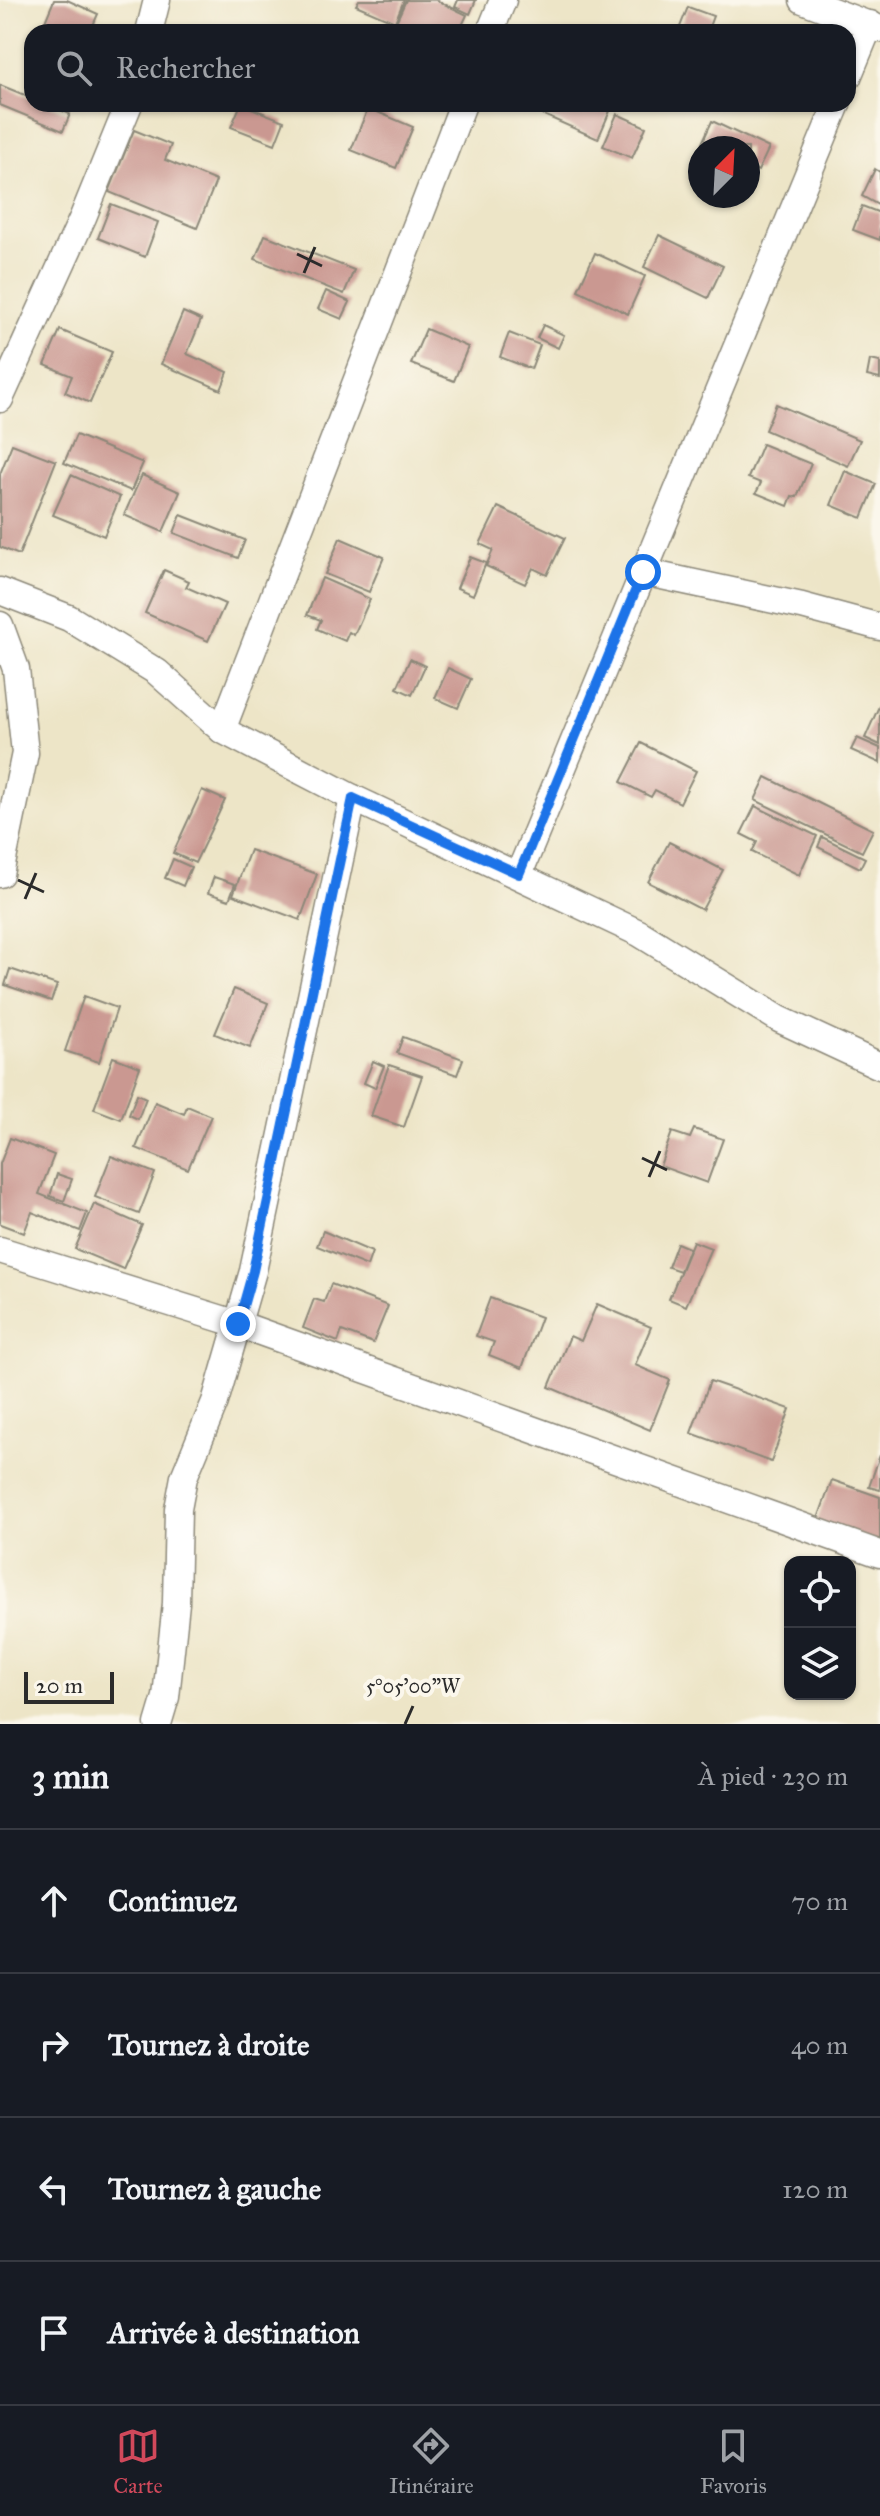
<!DOCTYPE html>
<html lang="fr">
<meta charset="utf-8">
<style>
body{margin:0;font-family:"IM FELL Great Primer",serif;background:#242831;color:#f1f3f6}
.controls{position:absolute;right:24px;bottom:24px;display:grid;overflow:hidden;border-radius:16px;box-shadow:0 2px 6px #0004}
.controls button{width:72px;height:72px;display:grid;place-items:center;padding:0;border:0;border-bottom:2px solid #363941;background:#171b24;color:#f1f3f6;font:40px sans-serif}
.compass{position:absolute;left:688px;top:136px;width:72px;height:72px;border-radius:50%;background:#171b24;box-shadow:0 2px 6px #0004;rotate:24deg}
.scale{position:absolute;left:24px;bottom:20px;width:90px;box-sizing:border-box;padding-left:8px;border:4px solid #2b2b2b;border-top:0;font-size:22px;line-height:28px;white-space:nowrap;color:#2b2b2b;-webkit-text-stroke:6px #fbf7ec;paint-order:stroke}
.stop{position:absolute;width:24px;height:24px;margin:-18px;border:6px solid #1a73e8;border-radius:50%;background:#fff}
.stop.end{background:#1a73e8;border-color:#fff;box-shadow:0 2px 8px #0008}
.list{margin:0;padding:0;list-style:none}
h2{display:flex;justify-content:space-between;align-items:center;height:104px;margin:0;padding:0 32px;font-size:34px}
h2 small{font-size:26px;font-weight:400;color:#9ea1a6}
.list li{display:grid;grid-template-columns:52px 1fr auto;gap:24px;align-items:center;box-sizing:border-box;height:144px;padding:0 32px;border-top:2px solid #363941}
.list b{display:block;font-size:30px;white-space:nowrap}
.list em{font-size:26px;font-style:normal;color:#9ea1a6}
.icon{flex:none;width:44px;height:44px;fill:none;stroke:currentColor;stroke-width:2;stroke-linecap:round;stroke-linejoin:round}
.map{position:relative;flex:none;width:880px;height:1724px;overflow:hidden}
.search{position:absolute;background:#171b24;box-shadow:0 2px 6px #0004;left:24px;right:24px;top:24px;height:88px;display:flex;align-items:center;gap:20px;box-sizing:border-box;padding:0 28px;border-radius:24px;color:#9ea1a6;font-size:30px}
.sheet{height:680px;background:#171b24}
nav{display:flex;justify-content:space-around;align-items:center;box-sizing:border-box;height:112px;border-top:2px solid #363941;background:#171b24;font-size:22px;color:#9ea1a6}
nav a{display:grid;justify-items:center;gap:4px}
nav .on{color:#d1495b}
.map>svg:first-child{display:block}
</style>
<div class="map">
<svg width="880" height="1724" viewBox="0 0 880 1724">
<rect width="100%" height="100%" fill="#fbf7ec"/>
<filter id="ink" filterUnits="userSpaceOnUse"><feTurbulence type="fractalNoise" baseFrequency=".0125" numOctaves="2"/><feDisplacementMap in="SourceGraphic" scale="16" xChannelSelector="R" yChannelSelector="G"/><feConvolveMatrix kernelMatrix="1 2 1 2 8 2 1 2 1" color-interpolation-filters="sRGB"/></filter>
<filter id="wash" filterUnits="userSpaceOnUse"><feTurbulence type="fractalNoise" baseFrequency=".006" numOctaves="4" result="noise"/><feDisplacementMap in="SourceGraphic" scale="32" xChannelSelector="R" yChannelSelector="G"/><feGaussianBlur stdDeviation="1.8" result="paint"/><feColorMatrix in="noise" values="0 0 0 0 0 0 0 0 0 0 0 0 0 0 0 0 0 1.4 0 .05"/><feComposite in="paint" operator="in"/></filter>
<g filter="url(#wash)">
<rect width="100%" height="100%" fill="#ede5c7"/>
<g id="blocks">
<g fill="#ca9891">
<path d="M54,0h13l31,14 -8,18h-28l-18,-8z"/>
<path d="M359,0h45l-9,22 -39,-17z"/>
<path d="M406,0h30l31,15 -8,17h-42l-21,-10z"/>
<path d="M458,0h18l-6,14 -15,-7z"/>
<path d="M688,7l25,9 -6,16h-29z"/>
<path d="M0,85l32,13v6h14l24,10 -7,17 -63,-26z"/>
<path d="M241,104l43,17 -9,23 -44,-17z"/>
<path d="M519,104h75l16,7 -12,28z"/>
<path d="M368,108l45,19 -17,41 -45,-18z"/>
<path d="M617,114l29,13 -14,31 -29,-12z"/>
<path d="M712,121l57,27 -11,23 -10,-5v-18h-37l-9,-5z"/>
<path d="M134,130l37,15 -6,15 51,21 -19,47 -88,-36z"/>
<path d="M875,169l5,3v34l-18,-10z"/>
<path d="M111,204l47,18 -13,35 -47,-19z"/>
<path d="M862,206l18,7v27l-27,-10z"/>
<path d="M265,235l89,35 -10,24 -89,-35z"/>
<path d="M659,235l64,31 -15,32 -64,-31z"/>
<path d="M595,253l50,23 -17,38 -50,-24z"/>
<path d="M326,291l24,11 -8,17 -24,-10z"/>
<path d="M183,312l18,8 -14,34 41,18 -7,18 -60,-26z"/>
<path d="M543,325l21,10 -6,13 -21,-10z"/>
<path d="M426,329l42,18 -14,34 -43,-17z"/>
<path d="M60,330l52,22 -22,51 -25,-11 7,-16 -27,-11z"/>
<path d="M509,333l31,12 -9,24 -31,-12z"/>
<path d="M870,360l10,2v17l-13,-3z"/>
<path d="M776,404l84,36 -12,26 -83,-36z"/>
<path d="M76,435l67,28 -12,28 -67,-28z"/>
<path d="M12,444l44,17 -37,94 -19,-8v-73z"/>
<path d="M762,444l49,20 -14,33 -5,-1 -4,10 -32,-13 5,-10 -13,-5z"/>
<path d="M845,471l31,13 -14,34 -31,-13z"/>
<path d="M71,475l49,22 -16,39 -51,-21z"/>
<path d="M142,475l38,17 -17,40 -39,-17z"/>
<path d="M498,507l67,31 -18,37 -14,-7 -8,16 -39,-18 7,-16 -13,-6z"/>
<path d="M181,515l64,25 -7,18 -64,-25z"/>
<path d="M340,538l44,19 -15,35 -44,-18z"/>
<path d="M470,557l16,6 -13,32 -16,-7z"/>
<path d="M164,570l25,11 -3,6 39,17 -17,37 -63,-28z"/>
<path d="M322,578l48,21 -16,36 -5,-3 -4,9 -28,-12 4,-9 -14,-5z"/>
<path d="M410,659l15,7 -13,29 -15,-7z"/>
<path d="M448,668l23,11 -13,29 -23,-10z"/>
<path d="M880,704v41l-15,-7z"/>
<path d="M857,738l23,10v15l-29,-13z"/>
<path d="M641,743l55,28 -16,32 -25,-13 -4,7 -30,-15z"/>
<path d="M766,777l107,53 -11,22 -107,-52z"/>
<path d="M202,790l23,10 -30,63 -22,-10z"/>
<path d="M755,806l62,30 -18,39 -47,-23 5,-10 -16,-8z"/>
<path d="M822,837l43,21 -5,10 -42,-21z"/>
<path d="M669,842l54,28 -21,40 -54,-28z"/>
<path d="M250,850l67,24 -17,46 -67,-25z"/>
<path d="M173,859l18,8 -8,19 -18,-8z"/>
<path d="M214,877l21,7 -6,16 -21,-7z"/>
<path d="M10,969l47,16 -6,16 -46,-16z"/>
<path d="M234,989l34,14 -18,45 -35,-14z"/>
<path d="M84,996l33,12 -18,54 -34,-11z"/>
<path d="M403,1037l60,22 -6,16 -60,-22z"/>
<path d="M113,1057l27,10 -19,52 -27,-10z"/>
<path d="M373,1061l11,5 -9,22 -11,-5z"/>
<path d="M389,1065l33,11 -18,51 -33,-11z"/>
<path d="M137,1094l9,4 -8,21 -9,-4z"/>
<path d="M155,1102l29,12 3,-8 24,10 -23,53 -52,-21z"/>
<path d="M694,1129l29,10 -16,44 -47,-17 12,-34 18,6z"/>
<path d="M10,1138l44,17 -15,39 48,19 -7,18 -48,-19 -8,21 -24,-9v-60z"/>
<path d="M111,1156l44,17 -16,41 -44,-17z"/>
<path d="M57,1174l15,5 -8,22 -14,-5z"/>
<path d="M94,1204l48,21 -19,44 -48,-20z"/>
<path d="M323,1231l49,21 -5,14 -50,-20z"/>
<path d="M693,1241l18,7 -25,58 -17,-7z"/>
<path d="M677,1243l12,5 -9,23 -12,-4z"/>
<path d="M331,1284l57,22 -15,37 -31,-12 -4,11 -35,-14 11,-29 10,3z"/>
<path d="M490,1298l51,19 -19,51 -33,-13 5,-13 -18,-6z"/>
<path d="M597,1304l54,23 -16,38 35,15 -20,50 -101,-43 21,-51 11,5z"/>
<path d="M710,1381l80,28 -19,53 -80,-29z"/>
<path d="M880,1455v35l-11,-3z"/>
<path d="M832,1480l48,17v45l-64,-18z"/>
</g>
</g>
</g>
<g filter="url(#ink)">
<use href="#blocks" fill-opacity="0" stroke="#8c8879" stroke-width="2"/>
<g fill="none" stroke-linecap="round" stroke-linejoin="round">
<defs>
<g id="street">
<path d="M803,0l77,29"/>
<path d="M149,32l8,-32"/>
<path d="M490,32l13,-32"/>
<path d="M848,77l22,-53"/>
<path d="M0,399l83,-182 46,-113"/>
<path d="M643,572l159,34 78,21"/>
<path d="M0,591l69,27 88,54 65,58 131,68 286,135 140,86 101,47"/>
<path d="M0,625l16,44 9,84 -25,121"/>
<path d="M222,730l241,-626"/>
<path d="M519,874l318,-770"/>
<path d="M0,1250l238,74 642,230"/>
<path d="M158,1724l8,-27 10,-94 2,-94 6,-32 31,-75 38,-131 100,-473"/>
</g>
</defs>
<use href="#street" stroke="#8c8879" stroke-width="29"/>
<use href="#street" stroke="#fff" stroke-width="26"/>
</g>
</g>
<g fill="none" stroke-linecap="round" stroke-linejoin="round" filter="url(#ink)">
<path stroke="#1a73e8" stroke-width="10" d="M238,1324l15,-53 100,-473 166,76 124,-302"/>
</g>
<path fill="none" stroke="#2b2b2b" stroke-width="3" d="M297,254l25,12M304,273l11,-26M18,880l26,12M25,899l11,-26M642,1158l25,12M649,1177l11,-26M405,1724l8,-18"/>
<g font-size="20" text-anchor="middle" fill="#2b2b2b" stroke="#fbf7ec" stroke-width="8" stroke-linejoin="round" paint-order="stroke">
<text x="413" y="1693">5°05'00"W</text>
</g>
</svg>
<div class="controls">
<button><svg class="icon" aria-label="locate" viewBox="0 0 24 24"><circle cx="12" cy="12" r="6"/><path d="M12 2v4M12 18v4M2 12h4M18 12h4"/></svg></button>
<button><svg class="icon" aria-label="layers" viewBox="0 0 24 24"><path d="M12 4l9 5-9 5-9-5zM3 14l9 5 9-5"/></svg></button>
</div>
<svg class="compass" viewBox="-18 -18 36 36"><path d="M0-13l5 13h-10z" fill="#e53935"/><path d="M0 13l5-13h-10z" fill="#9ea1a6"/></svg>
<div class="scale">20 m</div>
<div class="stop" style="left:643px;top:572px"></div>
<div class="stop end" style="left:238px;top:1324px"></div>
<div class="search"><svg class="icon" aria-label="search" viewBox="0 0 24 24"><circle cx="10" cy="10" r="6"/><path d="M15 15l6 6"/></svg>Rechercher</div>
</div>
<section class="sheet">
<h2>3 min<small>À pied · 230 m</small></h2>
<ul class="list">
<li><svg class="icon" aria-label="ahead" viewBox="0 0 24 24"><path d="M12 20V5M6 11l6-6 6 6"/></svg><div><b>Continuez</b></div><em>70 m</em></li>
<li><svg class="icon" aria-label="right" viewBox="0 0 24 24"><path d="M7 20v-9h11M14 6l5 5-5 5"/></svg><div><b>Tournez à droite</b></div><em>40 m</em></li>
<li><svg class="icon" aria-label="left" viewBox="0 0 24 24"><path d="M17 20v-9H6M10 6l-5 5 5 5"/></svg><div><b>Tournez à gauche</b></div><em>120 m</em></li>
<li><svg class="icon" aria-label="arrive" viewBox="0 0 24 24"><path d="M6 21V4h12l-3 4 3 4H6"/></svg><div><b>Arrivée à destination</b></div></li>
</ul>
</section>
<nav>
<a class="on"><svg class="icon" aria-label="map" viewBox="0 0 24 24"><path d="M3 6l6-2 6 2 6-2v14l-6 2-6-2-6 2zM9 4v14M15 6v14"/></svg>Carte</a>
<a><svg class="icon" aria-label="directions" viewBox="0 0 24 24"><path d="M12 3l9 9-9 9-9-9zM9 14v-3h6M13 9l2 2-2 2"/></svg>Itinéraire</a>
<a><svg class="icon" aria-label="saved" viewBox="0 0 24 24"><path d="M7 4h10v16l-5-4-5 4z"/></svg>Favoris</a>
</nav>
